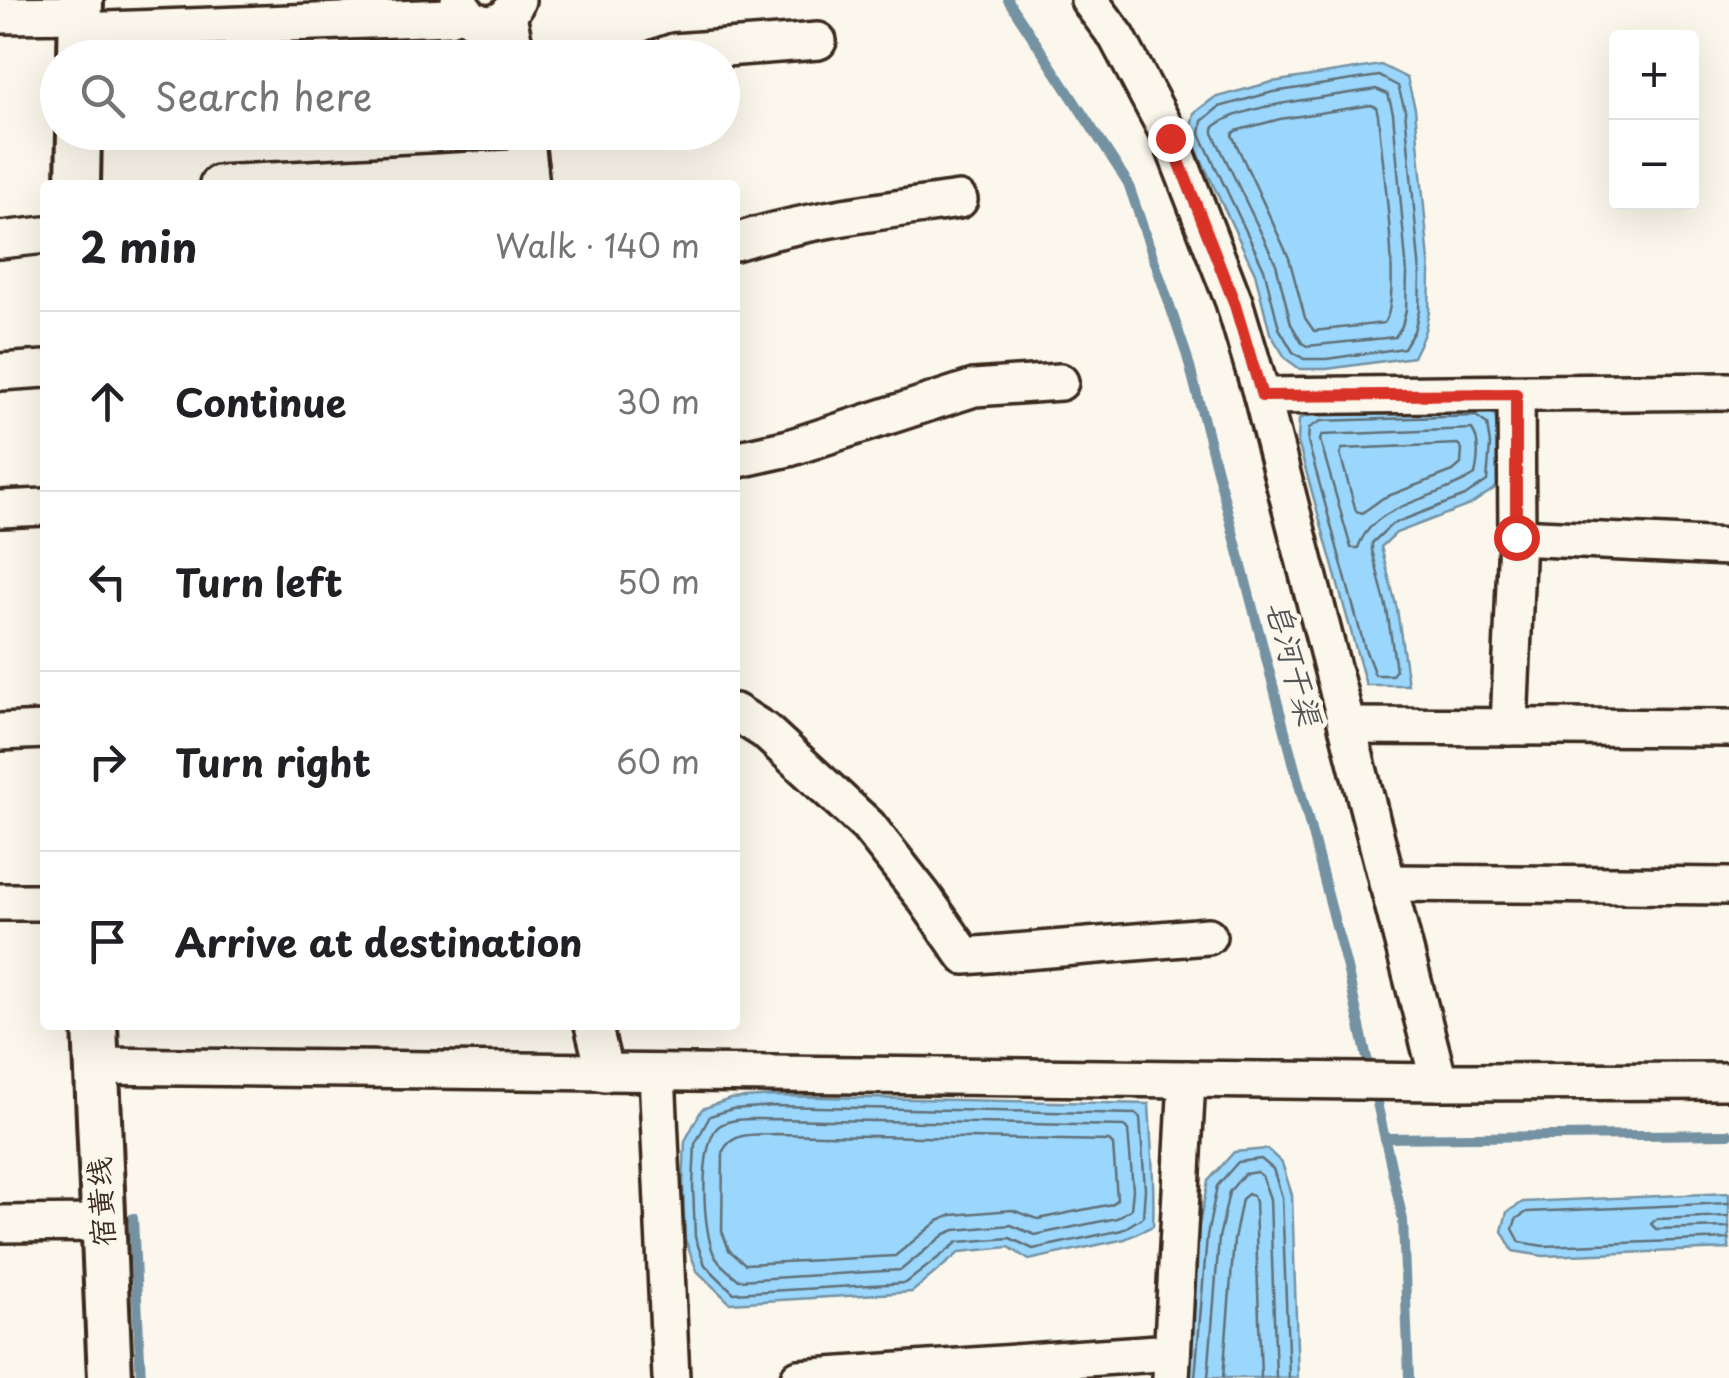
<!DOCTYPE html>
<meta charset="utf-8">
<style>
body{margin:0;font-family:"Playpen Sans","LXGW WenKai TC",sans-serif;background:#f6f6f6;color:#202124}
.controls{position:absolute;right:30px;top:30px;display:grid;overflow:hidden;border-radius:10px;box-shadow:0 10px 40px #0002}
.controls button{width:90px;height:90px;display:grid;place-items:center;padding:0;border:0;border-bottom:2px solid #e0e0e0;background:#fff;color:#202124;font:50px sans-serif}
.stop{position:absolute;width:30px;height:30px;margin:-22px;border:8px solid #d93025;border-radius:50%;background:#fff}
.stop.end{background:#d93025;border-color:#fff;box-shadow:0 2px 10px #0008}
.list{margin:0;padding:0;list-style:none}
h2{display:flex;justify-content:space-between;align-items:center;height:130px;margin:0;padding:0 40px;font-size:42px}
h2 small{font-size:32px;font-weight:400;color:#757577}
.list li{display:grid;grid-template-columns:65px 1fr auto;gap:30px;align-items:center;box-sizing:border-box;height:180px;padding:0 40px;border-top:2px solid #e0e0e0}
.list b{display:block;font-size:38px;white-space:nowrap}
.list em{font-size:32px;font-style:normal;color:#757577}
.icon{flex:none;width:55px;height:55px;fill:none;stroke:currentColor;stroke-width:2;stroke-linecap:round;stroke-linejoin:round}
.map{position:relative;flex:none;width:1729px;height:1378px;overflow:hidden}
.search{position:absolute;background:#fff;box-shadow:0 10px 40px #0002;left:40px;top:40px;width:700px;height:110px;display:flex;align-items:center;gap:25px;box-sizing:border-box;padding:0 35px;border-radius:55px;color:#757577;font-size:38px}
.panel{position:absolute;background:#fff;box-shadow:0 10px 40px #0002;left:40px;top:180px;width:700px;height:850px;border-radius:10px}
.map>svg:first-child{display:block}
</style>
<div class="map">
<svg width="1729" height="1378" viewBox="0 0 1729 1378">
<rect width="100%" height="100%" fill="#fbf7ec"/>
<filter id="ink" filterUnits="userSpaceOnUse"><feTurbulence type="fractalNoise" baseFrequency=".01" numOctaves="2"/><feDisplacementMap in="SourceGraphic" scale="20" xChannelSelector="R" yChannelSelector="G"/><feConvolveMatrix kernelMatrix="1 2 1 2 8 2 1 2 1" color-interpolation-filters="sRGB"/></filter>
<g filter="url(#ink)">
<g fill="#9bd7fc" stroke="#7592a3" stroke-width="2.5">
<path d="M1381,65l26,13 8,30 15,165 -1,39 -5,22 -11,23 -86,12h-27l-14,-10 -16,-26 -15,-60 -66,-139 5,-21 20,-15 58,-16z"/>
<path d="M1479,406l16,9 5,29 -2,42 -28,19 -74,28 -15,14 16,62 11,76h-42l-68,-243 1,-23 19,-7z"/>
<path d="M774,1096l375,8c2,41 6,81 4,122l-28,13 -96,21 -20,-13 -49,5 -48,40 -182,11 -33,-32 -12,-32 -2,-53 2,-45 17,-32 28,-10z"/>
<path d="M1267,1149l15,14 10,32 6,183h-112l11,-143 11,-54 26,-29z"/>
<path d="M1729,1193v56l-186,7 -30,-5 -11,-20 5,-19 16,-10z"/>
</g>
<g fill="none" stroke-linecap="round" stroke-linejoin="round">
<g stroke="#616f77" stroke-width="2.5">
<path d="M1379,76l19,10 7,24 15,164 -1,37 -5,20 -10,17 -78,11h-22l-11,-7 -14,-24 -15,-59 -64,-135 2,-13 17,-14 54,-15z"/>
<path d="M1376,89l12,5 5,19 14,161 -1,36 -4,16 -7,11 -88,9 -5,-3 -11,-19 -15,-60 -63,-131v-5c24,-24 126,-32 163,-39z"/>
<path d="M1371,105l5,2 2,8c3,37 25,186 6,208l-70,8 -9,-13 -16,-60 -57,-123 3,-4 45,-12z"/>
<path d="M1476,416l11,8 3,21 -3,36 -22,15 -73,28 -20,19v7l15,60 9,60 -4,5h-17l-10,-26 -57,-207 1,-14 12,-7z"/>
<path d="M1472,429c8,12 6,32 3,46 -37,25 -102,27 -117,73h-7l-31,-108 2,-5z"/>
<path d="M1458,444l4,5 -1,15 -8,7 -70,27 -21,15 -6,-2 -16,-57 2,-5z"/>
<path d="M774,1106l362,8 4,4 5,71 -2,28 -21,13 -89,19 -23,-11 -52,4 -52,41 -172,10 -29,-28 -10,-28 -2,-51 2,-42 15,-28 22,-7z"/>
<path d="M775,1119l349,7 4,4 5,60 -2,19 -14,9 -82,17 -24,-10 -56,5 -10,4 -44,36 -162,10c-7,-6 -18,-14 -23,-22 -14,-21 -18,-116 3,-132 14,-10 40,-6 56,-7z"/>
<path d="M775,1134l334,7 4,4 4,54 -5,5 -74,15 -26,-9 -60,5 -14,6 -43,35 -150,8 -16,-14 -7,-19 1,-80c10,-20 32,-16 52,-17z"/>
<path d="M1729,1203l-202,9 -11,7 -3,10 7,13 23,4 186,-7"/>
<path d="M1729,1216l-73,3 -5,5 5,5 73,-2"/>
<path d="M1195,1378l12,-142 10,-50 21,-24 23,-3 12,10 9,28 7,181"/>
<path d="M1208,1378l11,-140 10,-46 15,-18 13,-2 5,4 8,23 6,179"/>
<path d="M1223,1378l11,-138 8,-41 6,-5 5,2 2,6 6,176"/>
</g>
<g stroke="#7592a3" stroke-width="10">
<path d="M1008,0l120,183 59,173 160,612 56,252 6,158"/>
<path d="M1385,1138l344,-4"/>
<path d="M133,1218l8,160"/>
</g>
<defs>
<g id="minor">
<path d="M459,0c12,31 46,32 58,0"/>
<path d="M1089,0l28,37 53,100 64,165 28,94 177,686"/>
<path d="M0,15l81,-1"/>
<path d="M508,16l9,42"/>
<path d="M80,31l369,-14 14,-6"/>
<path d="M657,58l17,-6 144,-11"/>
<path d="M525,132l6,53"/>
<path d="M218,184l311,-17"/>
<path d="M0,240l45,-5"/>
<path d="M735,242c73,-23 148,-31 224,-42"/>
<path d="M0,372l45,-3"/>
<path d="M1516,394l1,143"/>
<path d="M1262,396l467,-5"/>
<path d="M735,460l54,-12 185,-60 86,-6"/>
<path d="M0,509l45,-2"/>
<path d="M735,712l30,19 103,95 55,70 42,60 243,-20"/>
<path d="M1347,726l382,2"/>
<path d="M1509,727l8,-190 212,10"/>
<path d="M0,732l45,-2"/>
<path d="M1387,883l342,3"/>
<path d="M0,902h45"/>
<path d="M593,1025l12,48"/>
<path d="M96,1066l1343,16 290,-1"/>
<path d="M657,1073l14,305"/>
<path d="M0,1224l103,-1"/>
<path d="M799,1378l373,-26"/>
<path d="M1171,1378l16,-299"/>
</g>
<g id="major">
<path d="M80,58l1,-58"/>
<path d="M78,185l1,-53"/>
<path d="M95,1025l15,353"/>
</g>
</defs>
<use href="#minor" stroke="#3b2a1e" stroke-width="42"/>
<use href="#major" stroke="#3b2a1e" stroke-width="50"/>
<use href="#minor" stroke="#fbf7ec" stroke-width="35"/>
<use href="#major" stroke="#fbf7ec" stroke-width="42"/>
</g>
</g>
<g fill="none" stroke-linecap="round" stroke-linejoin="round" filter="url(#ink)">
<path stroke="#d93025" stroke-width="12" d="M1170,138l64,164 28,94 254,-2v143"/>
</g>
<g text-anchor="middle" stroke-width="9" stroke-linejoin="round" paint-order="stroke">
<g font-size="30" fill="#3b2a1e" stroke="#fbf7ec">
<text transform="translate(102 1202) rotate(-93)" y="10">宿黄线</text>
</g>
<g font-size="32" font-style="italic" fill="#535556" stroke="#fbf7ec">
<text transform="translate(1293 663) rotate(75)" y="11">皂河干渠</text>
</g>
</g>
</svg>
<div class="controls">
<button>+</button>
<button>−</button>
</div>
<div class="stop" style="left:1516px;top:537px"></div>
<div class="stop end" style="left:1170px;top:138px"></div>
<div class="search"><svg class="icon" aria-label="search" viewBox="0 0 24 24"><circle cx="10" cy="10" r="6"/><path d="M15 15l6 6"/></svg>Search here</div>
<section class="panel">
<h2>2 min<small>Walk · 140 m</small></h2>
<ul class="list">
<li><svg class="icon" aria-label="ahead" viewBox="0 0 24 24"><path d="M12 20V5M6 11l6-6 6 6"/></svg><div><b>Continue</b></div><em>30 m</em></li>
<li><svg class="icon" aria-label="left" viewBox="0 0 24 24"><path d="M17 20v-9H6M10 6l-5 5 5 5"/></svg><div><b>Turn left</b></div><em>50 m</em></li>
<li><svg class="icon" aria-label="right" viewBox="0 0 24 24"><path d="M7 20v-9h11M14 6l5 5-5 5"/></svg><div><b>Turn right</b></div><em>60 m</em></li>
<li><svg class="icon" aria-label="arrive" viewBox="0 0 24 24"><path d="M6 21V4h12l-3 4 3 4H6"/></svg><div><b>Arrive at destination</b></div></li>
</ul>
</section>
</div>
